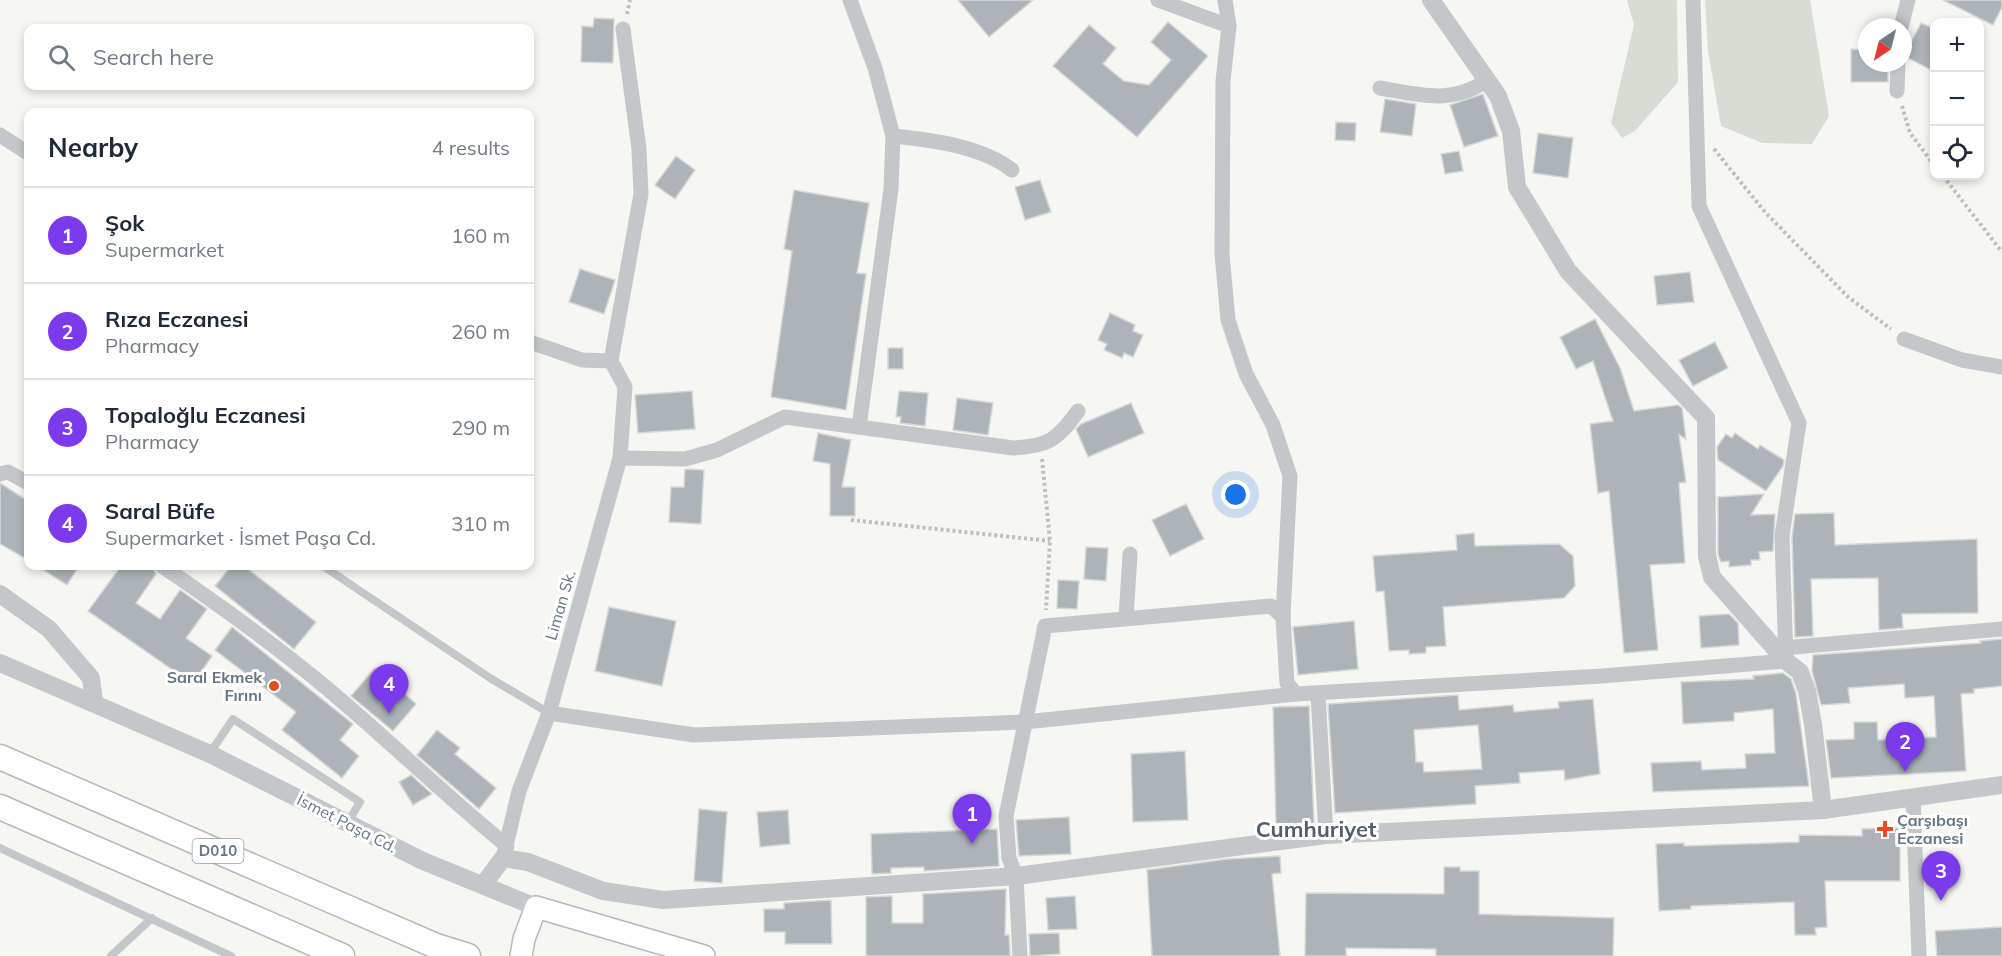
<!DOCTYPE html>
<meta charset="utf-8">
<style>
body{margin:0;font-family:Mulish,sans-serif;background:#f2f2f3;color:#1f2937}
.controls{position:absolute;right:18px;top:18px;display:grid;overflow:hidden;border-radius:12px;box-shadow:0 3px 9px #0003}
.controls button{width:54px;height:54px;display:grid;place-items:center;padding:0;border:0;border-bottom:2px solid #e0e1e3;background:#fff;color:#1f2937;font:30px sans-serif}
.compass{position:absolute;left:1858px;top:18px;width:54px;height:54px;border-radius:50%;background:#fff;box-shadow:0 3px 9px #0003;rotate:215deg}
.you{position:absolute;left:1236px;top:495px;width:21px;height:21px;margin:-15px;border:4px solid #fff;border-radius:50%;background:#1a73e8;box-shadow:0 0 0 9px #1a73e833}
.badge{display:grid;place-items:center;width:39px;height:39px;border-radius:50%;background:#7c3aed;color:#fff;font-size:20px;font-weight:700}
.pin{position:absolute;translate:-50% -50px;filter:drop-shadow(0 2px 3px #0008)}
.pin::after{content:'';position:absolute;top:32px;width:21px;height:18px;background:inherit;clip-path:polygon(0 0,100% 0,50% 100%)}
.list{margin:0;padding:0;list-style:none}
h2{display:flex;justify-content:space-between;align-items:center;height:78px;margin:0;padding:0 24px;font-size:26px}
h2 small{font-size:20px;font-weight:400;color:#747a83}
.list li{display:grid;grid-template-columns:39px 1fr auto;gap:18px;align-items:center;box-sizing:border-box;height:96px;padding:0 24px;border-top:2px solid #e0e1e3}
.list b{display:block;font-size:22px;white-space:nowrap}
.list p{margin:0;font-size:20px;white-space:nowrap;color:#747a83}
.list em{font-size:20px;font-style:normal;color:#747a83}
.icon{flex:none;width:33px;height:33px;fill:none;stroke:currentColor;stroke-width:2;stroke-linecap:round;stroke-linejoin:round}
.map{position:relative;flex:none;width:2002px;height:956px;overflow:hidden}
.search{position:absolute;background:#fff;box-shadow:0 3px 9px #0003;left:24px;top:24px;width:510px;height:66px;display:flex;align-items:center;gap:15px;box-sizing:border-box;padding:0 21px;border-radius:12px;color:#747a83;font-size:22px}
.panel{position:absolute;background:#fff;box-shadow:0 3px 9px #0003;left:24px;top:108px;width:510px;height:462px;border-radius:12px}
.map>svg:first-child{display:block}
</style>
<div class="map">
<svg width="2002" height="956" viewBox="0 0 2002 956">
<rect width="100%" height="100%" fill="#f6f6f2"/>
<g fill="#d7ddd3">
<path d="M1627,0h50l1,82 -43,49 -13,7 -11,-15 23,-98z"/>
<path d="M1705,0h105l19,116 -17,28 -50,-1 -41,-17 -13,-75z"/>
</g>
<g fill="#acb4b9" stroke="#d7d7d5" stroke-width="1.5" fill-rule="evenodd">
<path d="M958,0h75l-44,37z"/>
<path d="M1943,0h59v7l-9,18z"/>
<path d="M594,18l20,1 -1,44 -32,-1 1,-36 11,1z"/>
<path d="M1168,22l40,34 -71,81 -84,-71 36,-41 27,23 -13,16 21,17 25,4 22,-25 -20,-18z"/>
<path d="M1921,23l14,6v43l-31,-16z"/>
<path d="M1851,49l16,1v13h21v19h-37z"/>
<path d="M1483,94l15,42 -34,11 -14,-42z"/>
<path d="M1385,99l31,5 -4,32 -32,-4z"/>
<path d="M1336,122l20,1 -1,18 -20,-1z"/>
<path d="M1538,133l35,5 -5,40 -35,-5z"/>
<path d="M1459,151l4,20 -18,3 -4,-20z"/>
<path d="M676,156l19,14 -20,29 -20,-14z"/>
<path d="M1040,180l11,32 -26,8 -10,-33z"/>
<path d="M794,190l75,13 -12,70 9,1 -20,136 -75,-13 21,-146 -8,-2z"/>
<path d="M580,269l35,11 -11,34 -35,-12z"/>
<path d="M1690,272l4,30 -37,3 -3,-29z"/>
<path d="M1110,313l25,12 -2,6 10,4 -10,22 -9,-4 -2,5 -18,-8 3,-6 -9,-4z"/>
<path d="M1595,319l25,49 14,43 44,-6 4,3 4,31 -7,-4 7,47 -7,1 6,80 -35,2 8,85 -34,3 -15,-162 -11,2 -8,-69 23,-3 -20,-60 -17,8 -16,-32z"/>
<path d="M1715,342l13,26 -35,18 -14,-26z"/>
<rect x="888" y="348" width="15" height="21"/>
<path d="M692,391l3,38 -57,4 -3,-38z"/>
<path d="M899,391l29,2 -3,33 -25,-3 1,-6h-5z"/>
<path d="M957,398l36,5 -5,32 -35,-5z"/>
<path d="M1131,403l13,30 -56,24 -12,-28 5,-5z"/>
<path d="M818,433l33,7 -9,47h13v29h-25v-52l-17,-3z"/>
<path d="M1735,433l23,16 2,-4 24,15 -1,6 -17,25 -48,-31 -1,-13 9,-13 6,4z"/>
<path d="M685,469l19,1 -3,54 -32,-2 2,-35h13z"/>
<path d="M0,483l28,18v59l-28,-16z"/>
<path d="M1764,494l-13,21 24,-1 -2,37 -14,1 1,8h-9v5l-22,2v-6l-8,1 -3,-8v-57z"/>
<path d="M1186,504l18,35 -34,17 -18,-36z"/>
<path d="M1834,513l1,32 142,-6 1,74 -76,1 1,14 -24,2 -1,-52 -67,1 2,57 -18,1 -3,-100 3,-23z"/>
<path d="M1474,533l1,13 84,-2 14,12 2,30 -11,12 -121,9 3,39 -20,1v6l-17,1v-4l-20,1 -5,-60 -8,1 -3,-36 84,-6 -1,-15z"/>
<path d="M1086,547l22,1 -2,33 -22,-2z"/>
<path d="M37,566h42l-12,19z"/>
<path d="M121,566h31l4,8 -20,29 24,16 20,-29 27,19 -21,29 26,18 -19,28 -105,-73z"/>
<path d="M231,566h13l72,56 -22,27 -79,-63z"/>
<path d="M1058,580l21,1 -2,28 -20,-1z"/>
<path d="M609,607l67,14 -14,65 -67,-15z"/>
<path d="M1729,614l9,9 1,22 -38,3 -2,-32z"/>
<path d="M1354,621l4,48 -60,6 -5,-48z"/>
<path d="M232,627l121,97 -13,16 19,16 -17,22 -60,-48 14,-18 -81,-62z"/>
<path d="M2002,639v47l-28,3v4l-13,1 5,77 -135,7 -5,-38 28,-1v-17h23l1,18 58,-3 -2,-41 -29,2 -1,-14 -56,4 2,15 -29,2 -9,-34 1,-16 168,-12 -1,-2z"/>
<path d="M375,668l41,36 -23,27 -42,-35z"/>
<path d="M1783,673l8,6 5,15 13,92 -156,6 -2,-29 50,-2 1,9 44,-2 -1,-14 30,-1 -2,-44 -39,4v8l-51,3 -2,-42 73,-3 -1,-3z"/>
<path d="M1458,695l1,15 54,-5 1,7 45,-4 -1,-6 35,-3 7,75 -35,6 -1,-10 -45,3 1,10 -45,3 1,18 -141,9 -7,-109zM1478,725l4,44 -58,3 -1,-10h-7l-2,-32z"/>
<path d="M1309,706l5,117 -38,1 -3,-117z"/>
<path d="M437,730l23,18 -5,6 41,34 -17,21 -62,-54z"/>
<path d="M1185,751l3,69 -55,2 -2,-68z"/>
<path d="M411,775l21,19 -19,11 -14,-23z"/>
<path d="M699,809l28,3 -5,71 -28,-2z"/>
<path d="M788,810l2,34 -30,3 -3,-35z"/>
<path d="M1069,817l2,37 -52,2 -3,-36z"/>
<path d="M1900,828v53h-75l2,46 -12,1 1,7h-21l-1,-33 -103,4v3l-32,2 -3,-67 28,-1v3l115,-4v-7l63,1v-7z"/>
<path d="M997,829l2,37 -75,5v-4l-33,1v5l-19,1 -1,-40z"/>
<path d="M1280,856l1,17 -9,1 8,82h-128l-5,-86 80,-11z"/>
<path d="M1444,867h16v4h19v43l135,4 -1,38h-177v-7l-90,-1v8h-41l1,-63 138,1z"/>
<path d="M1006,889l-1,46h4l1,21h-144v-59l26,-1v27h31v-29z"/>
<path d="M1075,896l2,33 -29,1 -2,-32z"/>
<path d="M831,900l1,44h-47v-12h-21v-23h20v-6z"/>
<path d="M2002,927v29h-65l-2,-25z"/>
<path d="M1059,933l1,21 -30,2 -1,-22z"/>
</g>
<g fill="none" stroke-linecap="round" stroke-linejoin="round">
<defs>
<path id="secondary" d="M521,956l3,-17 12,-32 168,49"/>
<g id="trunk">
<path d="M0,757l436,189 32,10"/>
<path d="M0,807l342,149"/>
</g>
</defs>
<use href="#secondary" stroke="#b3b9bd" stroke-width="24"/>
<use href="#trunk" stroke="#b6b9bc" stroke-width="27"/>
<g stroke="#bdbfc1" stroke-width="4" stroke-dasharray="3 3" stroke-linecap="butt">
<path d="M627,14l3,-14"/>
<path d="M1902,106l8,27 24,32"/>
<path d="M1714,149l51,63 83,85 43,32"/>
<path d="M1943,176l59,76"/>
<path d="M1042,459l8,82 -4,69"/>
<path d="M851,520l199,21"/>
</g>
<g stroke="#c3c7ca" stroke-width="8">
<path d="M323,566l167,112 59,35"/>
<path d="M210,753l23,-34 127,83 -12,20"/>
<path d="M0,848l231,108"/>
<path d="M111,956l41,-38"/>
</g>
<g stroke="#c3c7ca" stroke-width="15">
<path d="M850,0l25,68 18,68 -2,53 -32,238"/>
<path d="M1158,0l71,26"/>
<path d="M1225,0l4,26 -6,55 -1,173 6,66 18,54 27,51 17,51 -7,141"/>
<path d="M1901,27l7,-27"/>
<path d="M1380,88c40,7 72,17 107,-8"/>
<path d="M1897,91l1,-28"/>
<path d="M0,135l28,18"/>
<path d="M893,136c39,4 88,10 119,34"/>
<path d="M1904,339l58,21 40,7"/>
<path d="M530,342l52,18 29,1"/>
<path d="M611,361l30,-167 -2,-45 -16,-120"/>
<path d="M620,458l65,1 32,-9 68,-33 228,31c36,-2 44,-8 65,-37"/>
<path d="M0,474l8,-2 20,11"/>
<path d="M162,566c65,44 129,90 188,142 53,46 103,94 157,138"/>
<path d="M1126,618l4,-64"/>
<path d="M1783,648l219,-19"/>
<path d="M1318,694l8,141"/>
<path d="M549,713l145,22 331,-13 271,-28 306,-18 184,-15 -4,-125 17,-113 -100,-217 -6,-206"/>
<path d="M1913,797l6,159"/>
<path d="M503,858l16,-67 30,-78 71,-255 5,-71 -14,-26"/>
<path d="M1020,956l-4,-80 -7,-18 -3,-42 39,-190 226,-20 12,11 4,66 9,11"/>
</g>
<g stroke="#c3c7ca" stroke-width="18">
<path d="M1431,0l67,96 13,35 6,56 51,84 138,147 1,138 5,21 74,84 14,11 7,19 6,33 10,86"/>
<path d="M0,594l49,35 42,49 3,24"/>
<path d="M0,663l210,91 213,107 113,46"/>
<path d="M483,885l20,-27 25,4 75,29 60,9 353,-24 310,-41 497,-25 179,-25"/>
</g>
<use href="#secondary" stroke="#fff" stroke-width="21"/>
<use href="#trunk" stroke="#fff" stroke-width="24"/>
</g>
<g fill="#e84d1f" stroke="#fff" stroke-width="2">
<circle cx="274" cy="686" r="6"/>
<path d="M1882 820h6v6h6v6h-6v6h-6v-6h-6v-6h6z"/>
</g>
<g text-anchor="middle" stroke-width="6" stroke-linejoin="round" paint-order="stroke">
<rect fill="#fff" stroke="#929fa9" stroke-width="1.5" x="192.5" y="839" width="51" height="24" rx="4.5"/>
<g font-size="15" font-weight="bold" fill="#647684">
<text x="218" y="856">D010</text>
</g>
<g font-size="16" fill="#647684" stroke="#fff">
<text transform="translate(560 605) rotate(-74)" y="6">Liman Sk.</text>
<text transform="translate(347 823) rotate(27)" y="6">İsmet Paşa Cd.</text>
</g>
<g font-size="16" font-weight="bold" fill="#647684" stroke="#fff" text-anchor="end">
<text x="262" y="683">Saral Ekmek<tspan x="262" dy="18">Fırını</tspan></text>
<text x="1897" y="826" text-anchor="start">Çarşıbaşı<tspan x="1897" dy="18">Eczanesi</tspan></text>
</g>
<g font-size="22" font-weight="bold" fill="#525f69" stroke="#fff">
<text x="1316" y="837">Cumhuriyet</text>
</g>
</g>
</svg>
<div class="controls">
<button>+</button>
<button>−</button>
<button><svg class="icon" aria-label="locate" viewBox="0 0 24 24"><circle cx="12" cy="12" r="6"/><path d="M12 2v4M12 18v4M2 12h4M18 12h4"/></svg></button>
</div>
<svg class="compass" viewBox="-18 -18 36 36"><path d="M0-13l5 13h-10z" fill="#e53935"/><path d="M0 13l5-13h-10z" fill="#747a83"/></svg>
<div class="you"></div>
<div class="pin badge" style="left:972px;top:844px">1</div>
<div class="pin badge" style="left:1905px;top:772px">2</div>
<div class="pin badge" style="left:1941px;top:901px">3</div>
<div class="pin badge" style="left:389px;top:714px">4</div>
<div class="search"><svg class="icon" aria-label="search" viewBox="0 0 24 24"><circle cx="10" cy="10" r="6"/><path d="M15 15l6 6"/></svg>Search here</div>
<section class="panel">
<h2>Nearby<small>4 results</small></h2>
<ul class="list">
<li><span class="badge">1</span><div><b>Şok</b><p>Supermarket</p></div><em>160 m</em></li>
<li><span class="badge">2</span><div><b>Rıza Eczanesi</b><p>Pharmacy</p></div><em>260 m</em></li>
<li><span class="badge">3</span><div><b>Topaloğlu Eczanesi</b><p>Pharmacy</p></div><em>290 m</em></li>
<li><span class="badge">4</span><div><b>Saral Büfe</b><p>Supermarket · İsmet Paşa Cd.</p></div><em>310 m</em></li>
</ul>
</section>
</div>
